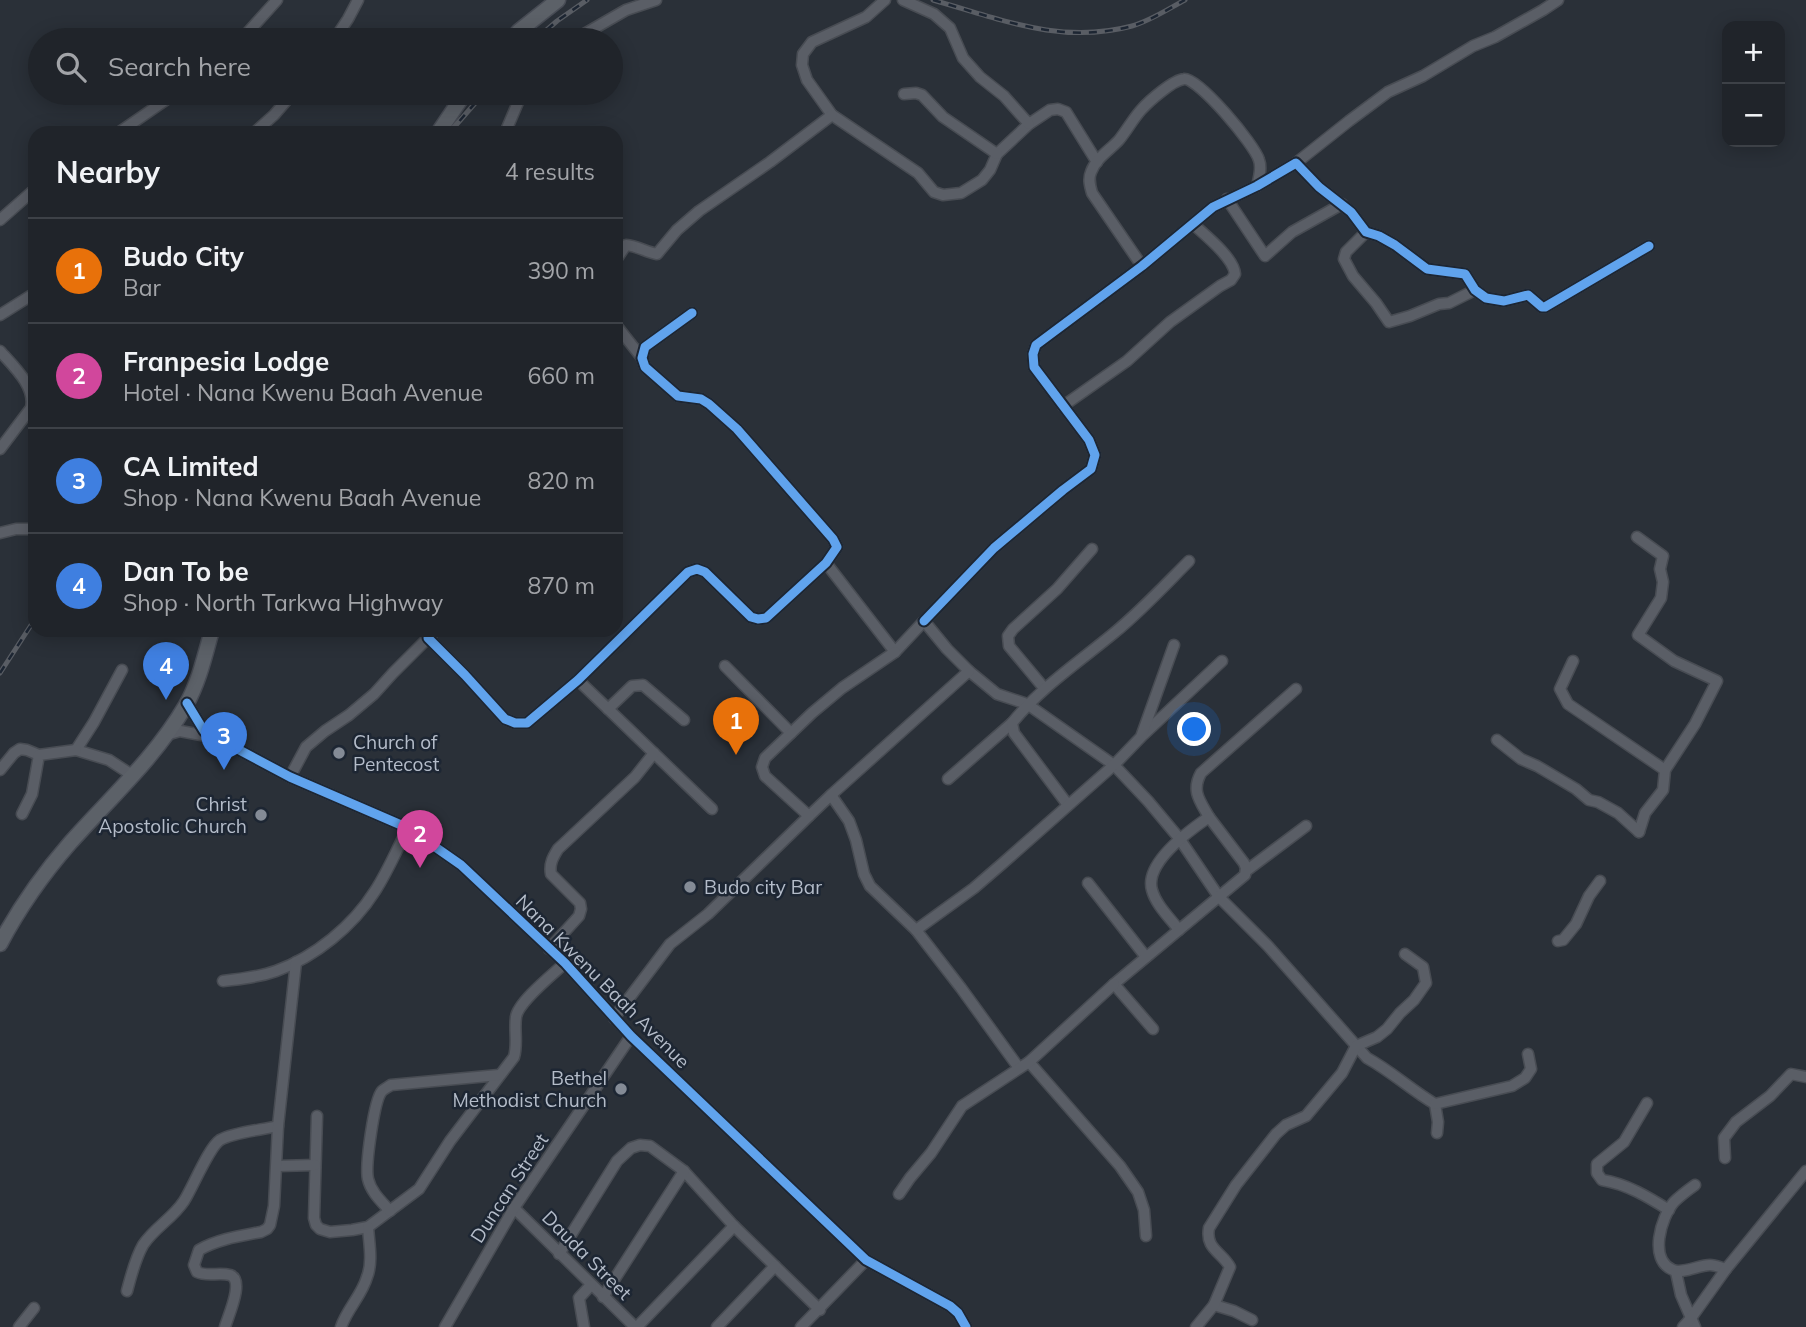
<!DOCTYPE html>
<meta charset="utf-8">
<style>
body{margin:0;font-family:Mulish,sans-serif;background:#282c32;color:#f1f3f6}
.controls{position:absolute;right:21px;top:21px;display:grid;overflow:hidden;border-radius:14px;box-shadow:0 4px 18px #0003}
.controls button{width:63px;height:63px;display:grid;place-items:center;padding:0;border:0;border-bottom:2px solid #3d4147;background:#20242a;color:#f1f3f6;font:35px sans-serif}
.you{position:absolute;left:1195px;top:730px;width:24px;height:24px;margin:-18px;border:5px solid #fff;border-radius:50%;background:#1a73e8;box-shadow:0 0 0 10px #1a73e833}
.badge{display:grid;place-items:center;width:46px;height:46px;border-radius:50%;background:#848b96;color:#fff;font-size:23px;font-weight:700}
.pin{position:absolute;translate:-50% -58px;filter:drop-shadow(0 2px 4px #0008)}
.pin::after{content:'';position:absolute;top:37px;width:24px;height:21px;background:inherit;clip-path:polygon(0 0,100% 0,50% 100%)}
.list{margin:0;padding:0;list-style:none}
h2{display:flex;justify-content:space-between;align-items:center;height:91px;margin:0;padding:0 28px;font-size:30px}
h2 small{font-size:23px;font-weight:400;color:#a2a4a8}
.list li{display:grid;grid-template-columns:46px 1fr auto;gap:21px;align-items:center;box-sizing:border-box;height:105px;padding:0 28px;border-top:2px solid #3d4147}
.list b{display:block;font-size:26px;white-space:nowrap}
.list p{margin:0;font-size:23px;white-space:nowrap;color:#a2a4a8}
.list em{font-size:23px;font-style:normal;color:#a2a4a8}
.icon{flex:none;width:38px;height:38px;fill:none;stroke:currentColor;stroke-width:2;stroke-linecap:round;stroke-linejoin:round}
.map{position:relative;flex:none;width:1806px;height:1327px;overflow:hidden}
.search{position:absolute;background:#20242a;box-shadow:0 4px 18px #0003;left:28px;top:28px;width:595px;height:77px;display:flex;align-items:center;gap:18px;box-sizing:border-box;padding:0 24px;border-radius:38px;color:#a2a4a8;font-size:26px}
.panel{position:absolute;background:#20242a;box-shadow:0 4px 18px #0003;left:28px;top:126px;width:595px;height:511px;border-radius:21px}
.map>svg:first-child{display:block}
</style>
<div class="map">
<svg width="1806" height="1327" viewBox="0 0 1806 1327">
<rect width="100%" height="100%" fill="#2a3038"/>
<g fill="none" stroke-linecap="round" stroke-linejoin="round">
<defs>
<g id="minor">
<path d="M885,0l-19,17 -54,25 -9,12 -1,11 5,15 25,35 86,58 16,19 9,3 18,-2 21,-13 8,-10 7,-16 32,-30 21,-14 8,-1 8,3 31,50"/>
<path d="M903,0l31,14 16,14 13,30 17,19 24,19 25,28"/>
<path d="M241,40l36,-40"/>
<path d="M334,40l14,-21 10,-19"/>
<path d="M574,40l52,-30 30,-10"/>
<path d="M904,94l12,-1 6,2 21,22 54,37"/>
<path d="M118,133l58,-40"/>
<path d="M254,133l20,-18 19,-22"/>
<path d="M505,133l17,-40"/>
<path d="M1296,163l53,-42 39,-29 35,-16 50,-30 22,-9 48,-27 15,-10"/>
<path d="M1227,199l38,57 27,-24 50,-28"/>
<path d="M0,220l35,-31"/>
<path d="M1366,232l-20,20 -2,7 9,17 23,27 13,19 21,-6 29,-12 10,-1 26,-13"/>
<path d="M616,260l10,-15c11,1 20,7 31,9l20,-24 22,-19 71,-49 62,-47"/>
<path d="M1142,266l-50,-73c-2,-7 -4,-14 -1,-21 5,-14 19,-22 28,-32 8,-10 14,-21 22,-30 8,-9 32,-30 43,-31 14,-2 71,66 75,81 3,8 0,18 -2,26"/>
<path d="M0,315l35,-22"/>
<path d="M616,325l26,33"/>
<path d="M0,351c13,15 36,35 31,57l-31,41"/>
<path d="M1063,406l64,-45 43,-39 50,-36 11,-6 4,-6c-1,-16 -30,-39 -42,-50"/>
<path d="M0,533l16,-4h19"/>
<path d="M1637,537l26,19 -3,13 3,13 -2,16 -23,37 36,26 43,20 -22,43 -30,46 -2,20 -18,23 -6,19"/>
<path d="M924,621l70,-73 69,-58 28,-21 4,-14 -6,-15 -55,-73 -1,-13 3,-9 106,-79 71,-59 44,-21 39,-23 23,24 32,25 15,20 13,4 16,9 32,24 38,5 10,16 11,8 18,3 24,-6 14,12h3l104,-61"/>
<path d="M428,638l37,37 40,44 10,4h12l51,-43 110,-108 9,-3 8,3 46,45 7,2 8,-1 60,-55 11,-16 -4,-8 -96,-110 -28,-25 -8,-5 -23,-3 -33,-29 -3,-9 3,-11 47,-34"/>
<path d="M1573,661l-13,28 8,15 97,66"/>
<path d="M725,666l66,67"/>
<path d="M122,670l-28,52 -18,28 33,10 23,15"/>
<path d="M969,671l28,23 30,10 87,61 34,36 31,37 40,59 49,49 99,112c24,13 44,32 68,46l3,18 -1,11"/>
<path d="M578,680l134,129"/>
<path d="M1044,688l-35,-42 -1,-10 5,-7 44,-40 35,-40"/>
<path d="M187,703l17,28 11,6 75,40 118,51 53,37 104,98 66,73 235,224 84,46 8,7 8,14"/>
<path d="M608,709l24,-23 11,-1 41,35"/>
<path d="M166,735l14,-4 32,6"/>
<path d="M1143,735l79,-74"/>
<path d="M1497,740l24,19 16,7 39,23 13,11 9,2 20,11 21,19"/>
<path d="M0,770l14,-17 6,-4 7,1 12,5"/>
<path d="M290,777l16,-30 19,-16 24,-16 25,-21 19,-21 43,-43"/>
<path d="M948,779l64,-56"/>
<path d="M831,795l18,26 7,19 8,34 6,12 46,44 45,58 58,80"/>
<path d="M1068,805l-54,-72 -2,-10c29,-36 67,-61 102,-90 27,-22 51,-48 75,-72"/>
<path d="M22,814l10,-20 7,-39 37,-5"/>
<path d="M809,816l22,-21 138,-124 -22,-22 -23,-28 -29,31 -69,-89"/>
<path d="M1246,871l60,-45"/>
<path d="M1088,883l58,74"/>
<path d="M916,930l58,-42 29,-25 111,-98 27,-28 33,-92"/>
<path d="M1179,930c-9,-12 -23,-25 -27,-40 -8,-27 38,-60 57,-73 -9,-16 -18,-26 -8,-44l95,-84"/>
<path d="M1558,941l5,-1 13,-16 13,-28 11,-15"/>
<path d="M549,949l30,-33 2,-7 -1,-6 -29,-29c-2,-10 2,-17 7,-25l77,-72 19,-24"/>
<path d="M223,981c18,-2 36,-4 53,-10 39,-14 77,-45 99,-80 13,-20 22,-42 33,-63"/>
<path d="M614,1018l56,-74 38,-30 101,-98 -44,-40 -3,-9 3,-9 47,-45 30,-25 53,-36"/>
<path d="M1153,1029l-39,-45 131,-109 1,-7 -2,-5 -35,-46"/>
<path d="M1029,1062l91,104 18,26 6,18 2,26"/>
<path d="M1647,1103l-23,39 -27,22v9l5,7c25,4 46,17 67,30"/>
<path d="M1435,1104l77,-18 13,-8 6,-9 -3,-15"/>
<path d="M317,1116l-3,102 2,7 4,4 10,3 22,-2 16,-3 51,-38 31,-48 64,-84c4,-14 0,-26 2,-40 2,-15 36,-42 49,-54"/>
<path d="M1725,1158l-1,-20 12,-16 34,-26 21,-22 15,3"/>
<path d="M278,1166l37,-1"/>
<path d="M1695,1185c-7,5 -15,11 -21,17 -13,15 -26,58 -1,68 10,4 26,-5 37,-5 6,0 11,3 16,4"/>
<path d="M899,1194l11,-16 21,-25 31,-47 67,-44 85,-78"/>
<path d="M514,1208l121,119"/>
<path d="M390,1211c-9,-10 -19,-19 -22,-32 -3,-13 6,-79 14,-88 2,-2 6,-4 9,-6l108,-10"/>
<path d="M559,1254l58,-93 14,-13 9,-3 10,1 34,25 50,55 86,84"/>
<path d="M1676,1272l5,23 14,32"/>
<path d="M127,1291c4,-15 8,-32 16,-46 11,-17 30,-27 41,-44 9,-14 25,-54 36,-61 14,-8 42,-10 58,-14"/>
<path d="M603,1297l81,-126"/>
<path d="M1214,1305l20,6 18,9"/>
<path d="M19,1327l15,-19"/>
<path d="M225,1327c3,-11 20,-47 5,-52 -11,-3 -23,2 -33,-3l-3,-7 5,-15c19,-11 41,-14 62,-18l6,-3 3,-4 4,-19 4,-80 18,-164"/>
<path d="M341,1327c6,-18 21,-32 26,-50 6,-15 2,-34 1,-50"/>
<path d="M445,1327l69,-119 117,-172"/>
<path d="M584,1327l-5,-29 12,-13"/>
<path d="M637,1327l97,-101"/>
<path d="M717,1327l58,-61"/>
<path d="M801,1327l65,-67"/>
<path d="M1196,1327l18,-22 16,-38c-8,-15 -25,-18 -21,-39l27,-43 40,-51 10,-9 20,-9 36,-43 14,-27 21,-9 10,-8 13,-16 14,-13 12,-17 -3,-16 -18,-13"/>
<path d="M1683,1327l8,-9 35,-49 80,-98"/>
</g>
<g id="major">
<path d="M511,40l8,-9 39,-31"/>
<path d="M438,133l27,-40"/>
<path d="M0,944c19,-36 43,-70 70,-101 40,-45 85,-85 116,-138 13,-23 19,-50 26,-75"/>
</g>
</defs>
<use href="#minor" stroke="#484c53" stroke-width="13"/>
<use href="#major" stroke="#484c55" stroke-width="17"/>
<use href="#minor" stroke="#5a5e66" stroke-width="10"/>
<use href="#major" stroke="#5c6168" stroke-width="14"/>
<defs>
<g id="rail">
<path d="M933,0c67,19 128,45 199,26 18,-5 36,-17 53,-26"/>
<path d="M535,40l22,-19 30,-21"/>
<path d="M449,133l35,-40"/>
<path d="M0,673l35,-54"/>
</g>
</defs>
<use href="#rail" stroke="#595d64" stroke-width="5"/>
<use href="#rail" stroke="#1d2633" stroke-width="2.5" stroke-dasharray="8" stroke-linecap="butt"/>
<defs>
<g id="cycleway">
<path d="M924,621l70,-73 69,-58 28,-21 4,-14 -6,-15 -55,-73 -1,-13 3,-9 106,-79 71,-59 44,-21 39,-23 23,24 32,25 15,20 13,4 16,9 32,24 38,5 10,16 11,8 18,3 24,-6 14,12h3l104,-61"/>
<path d="M428,638l37,37 40,44 10,4h12l51,-43 110,-108 9,-3 8,3 46,45 7,2 8,-1 60,-55 11,-16 -4,-8 -96,-110 -28,-25 -8,-5 -23,-3 -33,-29 -3,-9 3,-11 47,-34"/>
<path d="M187,703l17,28 11,6 75,40 118,51 53,37 104,98 66,73 235,224 84,46 8,7 8,14"/>
</g>
</defs>
<use href="#cycleway" stroke="#1d2633" stroke-width="13"/>
<use href="#cycleway" stroke="#60a3ed" stroke-width="9"/>
</g>
<g fill="#848b96" stroke="#1d2633" stroke-width="2.5">
<circle cx="339" cy="753" r="7"/>
<circle cx="261" cy="815" r="7"/>
<circle cx="690" cy="887" r="7"/>
<circle cx="621" cy="1089" r="7"/>
</g>
<g text-anchor="middle" stroke-width="5" stroke-linejoin="round" paint-order="stroke">
<g font-size="19" fill="#b4bcc9" stroke="#1d2633" text-anchor="start">
<text x="353" y="749">Church of<tspan x="353" dy="22">Pentecost</tspan></text>
<text x="247" y="811" text-anchor="end">Christ<tspan x="247" dy="22">Apostolic Church</tspan></text>
<text x="704" y="894">Budo city Bar</text>
<text x="607" y="1085" text-anchor="end">Bethel<tspan x="607" dy="22">Methodist Church</tspan></text>
</g>
<g font-size="19" fill="#b4bcc9" stroke="#1d2633">
<text transform="translate(603 981) rotate(45)" y="7">Nana Kwenu Baah Avenue</text>
<text transform="translate(509 1188) rotate(-57)" y="7">Duncan Street</text>
<text transform="translate(587 1255) rotate(45)" y="7">Dauda Street</text>
</g>
</g>
</svg>
<div class="controls">
<button>+</button>
<button>−</button>
</div>
<div class="you"></div>
<div class="pin badge" style="left:736px;top:755px;background:#e8710a">1</div>
<div class="pin badge" style="left:420px;top:868px;background:#d1479c">2</div>
<div class="pin badge" style="left:224px;top:770px;background:#3f7fe0">3</div>
<div class="pin badge" style="left:166px;top:700px;background:#3f7fe0">4</div>
<div class="search"><svg class="icon" aria-label="search" viewBox="0 0 24 24"><circle cx="10" cy="10" r="6"/><path d="M15 15l6 6"/></svg>Search here</div>
<section class="panel">
<h2>Nearby<small>4 results</small></h2>
<ul class="list">
<li><span class="badge" style="background:#e8710a">1</span><div><b>Budo City</b><p>Bar</p></div><em>390 m</em></li>
<li><span class="badge" style="background:#d1479c">2</span><div><b>Franpesia Lodge</b><p>Hotel · Nana Kwenu Baah Avenue</p></div><em>660 m</em></li>
<li><span class="badge" style="background:#3f7fe0">3</span><div><b>CA Limited</b><p>Shop · Nana Kwenu Baah Avenue</p></div><em>820 m</em></li>
<li><span class="badge" style="background:#3f7fe0">4</span><div><b>Dan To be</b><p>Shop · North Tarkwa Highway</p></div><em>870 m</em></li>
</ul>
</section>
</div>
